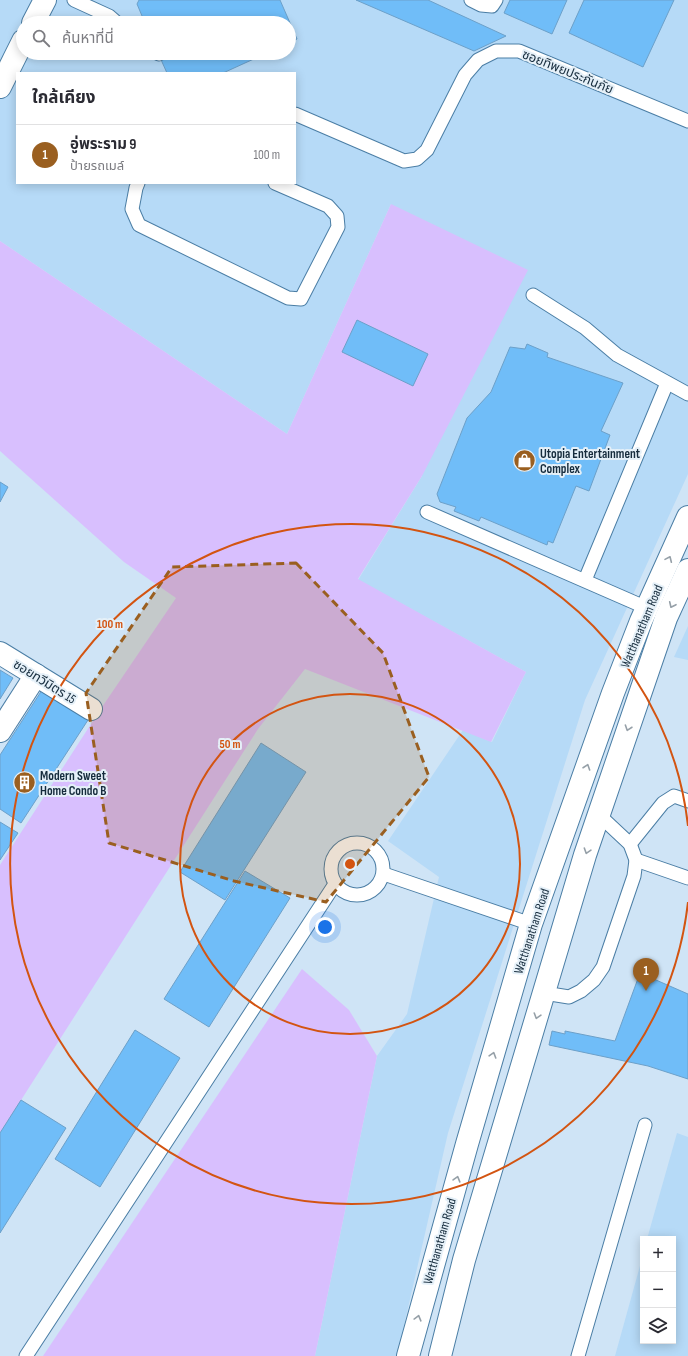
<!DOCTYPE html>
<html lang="th">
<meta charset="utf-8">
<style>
body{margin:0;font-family:"Sofia Sans Condensed","Noto Sans Thai",sans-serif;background:#f2f2f3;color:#2b2b33}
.controls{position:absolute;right:12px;bottom:12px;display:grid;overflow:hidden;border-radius:0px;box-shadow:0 2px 10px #0003}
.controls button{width:36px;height:36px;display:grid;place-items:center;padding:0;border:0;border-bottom:1px solid #e1e1e2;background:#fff;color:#2b2b33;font:20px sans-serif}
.you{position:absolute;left:325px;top:927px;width:14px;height:14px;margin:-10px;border:3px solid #fff;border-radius:50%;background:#1a73e8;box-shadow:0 0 0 6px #1a73e833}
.badge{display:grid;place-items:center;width:26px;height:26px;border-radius:50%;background:#9a5f20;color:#fff;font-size:13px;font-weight:700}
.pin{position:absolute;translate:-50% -33px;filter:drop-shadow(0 1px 2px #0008)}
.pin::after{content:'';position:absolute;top:21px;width:14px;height:12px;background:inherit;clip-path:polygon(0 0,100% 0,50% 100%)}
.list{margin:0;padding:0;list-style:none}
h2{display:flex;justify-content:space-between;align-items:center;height:52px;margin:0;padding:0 16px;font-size:17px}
h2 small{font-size:13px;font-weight:400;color:#7c7c81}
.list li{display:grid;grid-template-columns:26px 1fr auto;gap:12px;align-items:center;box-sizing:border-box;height:60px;padding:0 16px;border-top:1px solid #e1e1e2}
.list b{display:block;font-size:15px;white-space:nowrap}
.list p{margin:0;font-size:13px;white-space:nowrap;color:#7c7c81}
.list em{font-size:13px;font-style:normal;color:#7c7c81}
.icon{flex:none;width:22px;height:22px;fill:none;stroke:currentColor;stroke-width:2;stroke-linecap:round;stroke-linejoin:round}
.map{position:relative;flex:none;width:688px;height:1356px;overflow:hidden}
.search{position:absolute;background:#fff;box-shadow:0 2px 10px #0003;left:16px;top:16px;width:280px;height:44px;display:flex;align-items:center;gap:10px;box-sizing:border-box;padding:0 14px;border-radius:22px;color:#7c7c81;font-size:15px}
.panel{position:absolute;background:#fff;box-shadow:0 2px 10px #0003;left:16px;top:72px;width:280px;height:112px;border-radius:0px}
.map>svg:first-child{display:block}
</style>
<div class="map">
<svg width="688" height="1356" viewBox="0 0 688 1356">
<rect width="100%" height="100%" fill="#cfe4f6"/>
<g fill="#b6daf7" fill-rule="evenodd">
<path d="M0,0h688v474l-103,226 -137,433 -51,223h-82l62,-300 30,-42 32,-137 -51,-36 75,-111 29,12 34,-70 -168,-92 64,-104 -31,-272 -104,230 -287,-193zM23,23h266v30h-266zM17,73h278v110h-278z"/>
<path d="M688,626v34l-14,-3z"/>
<path d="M677,1133l11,4v219h-73l28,-101v86h30v-102h-26z"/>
</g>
<g fill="#d8bffe">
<path d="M391,204l137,66 -106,206 -64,103 168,93 -35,70 -186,-73 -47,60 -258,404v-268l100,-155 76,-112 -52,-36 -124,-111v-210l287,193z"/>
<path d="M302,969l47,41 28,46 -62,300h-272z"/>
</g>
<g fill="#70bdf8" stroke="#6ca0c9">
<path d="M139,0h141l17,39 -8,4v-20h-144l-8,-19z"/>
<path d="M356,0h72l78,36 -32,15z"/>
<path d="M510,0h57l-15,34 -48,-21z"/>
<path d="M584,0h90l-31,67 -74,-34z"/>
<path d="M158,53h109l-44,20h-56z"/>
<path d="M357,320l71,34 -15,32 -71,-34z"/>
<path d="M527,344l21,9 -1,4 76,26 -22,48 9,4 -21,56 -13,-5 -23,57 -5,-2 -1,4 -66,-28 -2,4 -25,-10 2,-4 -16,-5 -3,-8 30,-76 24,-26 19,-45 15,2z"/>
<path d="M0,482l8,5 -8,15z"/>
<path d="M0,670l13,8 -13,21z"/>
<path d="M42,690l46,30 -67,103 -21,-14v-54z"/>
<path d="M261,743l45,29 -81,128 -45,-28z"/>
<path d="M0,822l18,11 -18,27z"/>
<path d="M245,871l45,27 -81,129 -45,-28z"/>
<path d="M640,973l48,21v85l-40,-13 -99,-21 3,-14 13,3v-3l50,10z"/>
<path d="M135,1030l45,28 -80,129 -45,-28z"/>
<path d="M21,1100l45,28 -66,105v-100z"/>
</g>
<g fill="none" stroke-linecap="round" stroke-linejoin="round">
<defs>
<g id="lane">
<path d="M74,0l35,16 8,7"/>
<path d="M471,0l10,5 11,1 4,-6"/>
<path d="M157,53l2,1"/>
<path d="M295,114l109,47 13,-2 10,-9 38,-75 13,-15 18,-9h23l169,70"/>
<path d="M138,183l-2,5 -4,21 7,16 149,73 13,1 37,-72 -1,-11 -9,-10 -53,-23"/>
<path d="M533,295l52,33 32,27 71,39"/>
<path d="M427,512l220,96"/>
<path d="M585,580l82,-197"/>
<circle cx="357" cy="869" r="26"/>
<path d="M630,844l33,-41 11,-7 14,5"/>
<path d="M636,860l52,18"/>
<path d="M384,874l147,50"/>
<path d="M544,993l25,4 12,-6 13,-11 9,-13 31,-91 2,-16 -6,-16 -31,-29"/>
<path d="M26,1356l309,-472"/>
<path d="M578,1356l67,-231"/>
</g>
<g id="street">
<path d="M33,23l12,-23"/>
<path d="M0,87l23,-46"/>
<path d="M0,653l91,56"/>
<path d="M0,731l36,-56"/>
</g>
<g id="secondary">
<path d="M408,1356l59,-212 64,-220 82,-231 28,-72 47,-104"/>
<path d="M440,1356l24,-96 121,-405 81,-237 22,-48"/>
</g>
</defs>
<use href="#lane" stroke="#4b7ea5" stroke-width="15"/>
<use href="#street" stroke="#4b7ea5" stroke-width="24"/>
<use href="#secondary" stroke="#4b7ea5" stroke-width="24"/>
<use href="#lane" stroke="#fff" stroke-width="13"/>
<use href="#street" stroke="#fff" stroke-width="22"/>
<use href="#secondary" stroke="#fff" stroke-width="22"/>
</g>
<defs><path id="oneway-chevron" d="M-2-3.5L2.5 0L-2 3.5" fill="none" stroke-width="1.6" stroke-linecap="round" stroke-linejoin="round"/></defs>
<g stroke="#96a0a8">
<use href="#oneway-chevron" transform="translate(669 559) rotate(-66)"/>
<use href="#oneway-chevron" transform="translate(672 605) rotate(115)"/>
<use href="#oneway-chevron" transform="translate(628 728) rotate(109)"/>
<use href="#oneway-chevron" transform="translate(587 767) rotate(-71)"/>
<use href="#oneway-chevron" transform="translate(587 851) rotate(108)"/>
<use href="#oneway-chevron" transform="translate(537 1016) rotate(107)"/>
<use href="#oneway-chevron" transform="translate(493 1055) rotate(-73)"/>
<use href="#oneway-chevron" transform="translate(457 1179) rotate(-74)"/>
<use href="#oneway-chevron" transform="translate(418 1318) rotate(-75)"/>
</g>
<path fill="#9a5f20" fill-opacity="0.2" stroke="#9a5f20" stroke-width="3" stroke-dasharray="8 5" stroke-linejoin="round" d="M296,563l87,90 46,124 -103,125 -92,-21 -125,-38 -23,-150 86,-126z"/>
<g fill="none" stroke="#d35411" stroke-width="2">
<circle cx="350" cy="864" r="170"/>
<path d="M688 902A340 340 0 1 1 688 826"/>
</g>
<defs>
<symbol id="shop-disc" viewBox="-11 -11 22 22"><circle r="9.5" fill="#9a5f20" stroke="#e5f0f8"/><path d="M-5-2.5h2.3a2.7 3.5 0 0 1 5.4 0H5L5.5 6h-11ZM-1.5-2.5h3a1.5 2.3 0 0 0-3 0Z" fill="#fff"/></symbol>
<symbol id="building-disc" viewBox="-11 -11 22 22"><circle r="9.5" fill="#9a5f20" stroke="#e5f0f8"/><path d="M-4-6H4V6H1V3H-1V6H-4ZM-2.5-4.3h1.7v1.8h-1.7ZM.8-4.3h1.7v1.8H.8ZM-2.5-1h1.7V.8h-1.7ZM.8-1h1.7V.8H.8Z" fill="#fff"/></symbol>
</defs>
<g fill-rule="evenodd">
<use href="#shop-disc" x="512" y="448" width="25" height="25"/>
<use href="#building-disc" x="12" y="770" width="25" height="25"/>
</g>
<g text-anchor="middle" stroke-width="4" stroke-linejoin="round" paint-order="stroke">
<g font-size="13" fill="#162c3d" stroke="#e5f0f8">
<text transform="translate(568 71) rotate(22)" y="5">ซอยทิพยประกันภัย</text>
<text transform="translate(641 626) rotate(-67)" y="5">Watthanatham Road</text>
<text transform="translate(45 681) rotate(32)" y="5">ซอยทวีมิตร 15</text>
<text transform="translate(531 931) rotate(-72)" y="5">Watthanatham Road</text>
<text transform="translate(439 1241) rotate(-74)" y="5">Watthanatham Road</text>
</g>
<g font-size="13" font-weight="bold" fill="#162c3d" stroke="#e5f0f8" text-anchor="start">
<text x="540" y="458">Utopia Entertainment<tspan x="540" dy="15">Complex</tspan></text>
<text x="40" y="780">Modern Sweet<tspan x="40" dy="15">Home Condo B</tspan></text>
</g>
</g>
<circle cx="350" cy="864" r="6" fill="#d35411" stroke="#e5f0f8" stroke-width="2"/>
<g font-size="12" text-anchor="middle" font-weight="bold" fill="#d35411" stroke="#e5f0f8" stroke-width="4" stroke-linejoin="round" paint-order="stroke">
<text x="110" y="628">100 m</text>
<text x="230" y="748">50 m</text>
</g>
</svg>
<div class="controls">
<button>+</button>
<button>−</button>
<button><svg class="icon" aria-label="layers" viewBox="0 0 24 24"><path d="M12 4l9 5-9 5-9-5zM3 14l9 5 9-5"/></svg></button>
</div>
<div class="you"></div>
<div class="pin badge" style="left:646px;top:991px">1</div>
<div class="search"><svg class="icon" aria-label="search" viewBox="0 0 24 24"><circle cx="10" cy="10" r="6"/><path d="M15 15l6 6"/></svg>ค้นหาที่นี่</div>
<section class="panel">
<h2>ใกล้เคียง<small></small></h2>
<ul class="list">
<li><span class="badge">1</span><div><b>อู่พระราม 9</b><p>ป้ายรถเมล์</p></div><em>100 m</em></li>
</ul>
</section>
</div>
